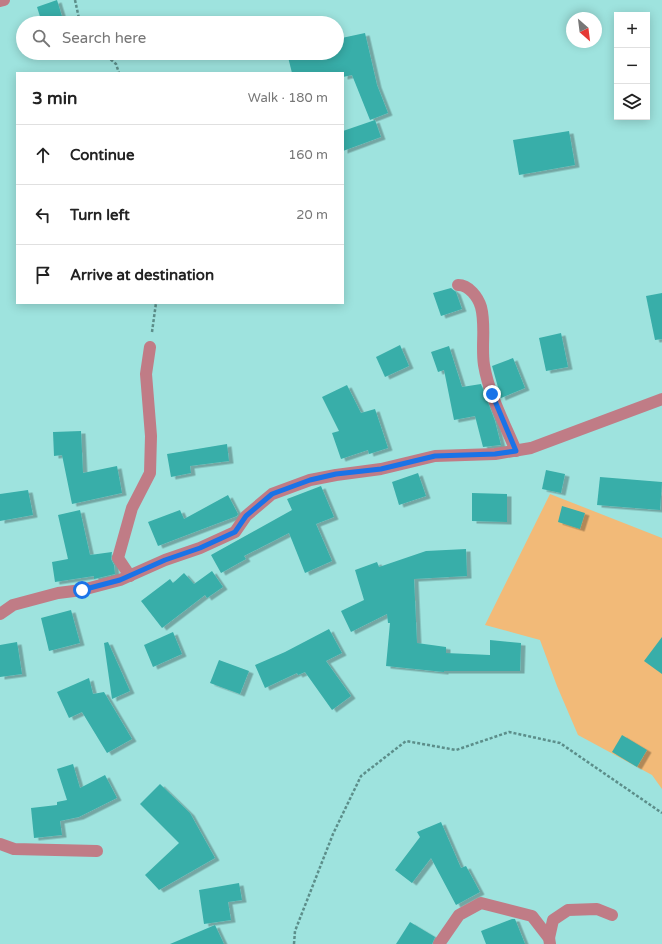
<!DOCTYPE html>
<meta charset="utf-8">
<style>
body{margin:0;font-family:"Varela Round",sans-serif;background:#f2f2f2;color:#222}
.controls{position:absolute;right:12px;top:12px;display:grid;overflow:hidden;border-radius:0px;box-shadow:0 2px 10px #0003}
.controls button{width:36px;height:36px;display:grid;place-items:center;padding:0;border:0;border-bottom:1px solid #e0e0e0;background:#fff;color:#222;font:20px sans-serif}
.compass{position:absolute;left:566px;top:12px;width:36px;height:36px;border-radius:50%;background:#fff;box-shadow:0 2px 10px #0003;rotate:152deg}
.stop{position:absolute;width:12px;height:12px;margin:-9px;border:3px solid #1a73e8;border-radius:50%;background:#fff}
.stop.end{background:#1a73e8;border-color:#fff;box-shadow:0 1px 4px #0008}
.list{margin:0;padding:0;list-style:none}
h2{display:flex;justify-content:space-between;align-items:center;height:52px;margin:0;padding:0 16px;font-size:17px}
h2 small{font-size:13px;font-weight:400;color:#767676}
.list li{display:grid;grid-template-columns:26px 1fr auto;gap:12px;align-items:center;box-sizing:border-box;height:60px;padding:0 16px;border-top:1px solid #e0e0e0}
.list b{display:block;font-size:15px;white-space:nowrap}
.list em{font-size:13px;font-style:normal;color:#767676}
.icon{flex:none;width:22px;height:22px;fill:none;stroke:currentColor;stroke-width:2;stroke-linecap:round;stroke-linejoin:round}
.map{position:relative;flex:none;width:662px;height:944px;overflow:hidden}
.search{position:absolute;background:#fff;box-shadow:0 2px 10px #0003;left:16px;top:16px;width:328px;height:44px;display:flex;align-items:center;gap:10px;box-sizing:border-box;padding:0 14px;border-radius:22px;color:#767676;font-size:15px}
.panel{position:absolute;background:#fff;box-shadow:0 2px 10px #0003;left:16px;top:72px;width:328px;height:232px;border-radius:0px}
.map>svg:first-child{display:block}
</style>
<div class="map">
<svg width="662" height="944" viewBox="0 0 662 944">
<defs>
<filter id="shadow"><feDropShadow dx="4.5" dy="2.5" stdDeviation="0" flood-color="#0004"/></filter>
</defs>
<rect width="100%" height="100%" fill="#9ee3de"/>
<path fill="#f2ba78" d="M550,494l112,44v251l-10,-14 -74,-40 -21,-49 -17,-46 -55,-15z"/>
<g fill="#39aea9" filter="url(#shadow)">
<path d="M57,0l7,23h-22l-5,-16z"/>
<path d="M365,33l12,52 11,28 -18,7 -18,-45 -9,2v-4h-51l-5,-20h50v-14z"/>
<path d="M375,120l6,17 -38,14v-20z"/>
<path d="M569,131l6,34 -56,10 -6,-35z"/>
<path d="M451,288l5,4 6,17 -21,7 -8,-23z"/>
<path d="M662,293v46l-7,1 -9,-44z"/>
<path d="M561,333l7,34 -22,4 -7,-33z"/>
<path d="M400,345l9,21 -24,11 -9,-20z"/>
<path d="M449,346l13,41 19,-3 14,37 6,24 -18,2 -8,-31 -21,4 -10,-50 -6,2 -7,-20z"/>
<path d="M513,358l12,30 -24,10 -9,-32z"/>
<path d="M347,385l14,28 14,-4 13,39 -19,6 -1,-4 -27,9 -9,-26 7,-2 -17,-34z"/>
<path d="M81,431l2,42 34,-7 5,27 -50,11 -10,-49 -8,1 -1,-24z"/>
<path d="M227,444l2,17 -39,5 1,7 -20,4 -4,-23z"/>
<path d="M546,470l19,4 -4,19 -19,-4z"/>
<path d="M418,473l8,23 -27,9 -7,-23z"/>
<path d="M600,477l62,5 -2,28 -63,-5z"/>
<path d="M321,486l13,31 -18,7 16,37 -27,12 -16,-40 -45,23 2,3 -25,14 -10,-18 81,-45 -5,-11z"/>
<path d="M28,490l5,25 -33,6v-27z"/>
<path d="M472,493l35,1v28l-35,-1z"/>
<path d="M228,495l10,19 -1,2 -79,30 -10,-24 32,-12 4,9z"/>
<path d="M562,506l23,7 -5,16 -22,-7z"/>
<path d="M80,510l10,45 22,-3 -1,7 3,6 1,9 -21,5v-3l-39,6 -3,-20 16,-3 -10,-44z"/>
<path d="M466,549l1,27 -53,3 3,64 29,4v6l44,2v-15l31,3 -1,28h-76v1l-58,-6 4,-43h-2l-1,-9 -36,18 -10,-21 23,-11 -9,-30 22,-8 2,5 47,-16z"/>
<path d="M212,571l11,16 -16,11 -2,-3 -43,33 -21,-27 29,-22 3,4 11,-10 10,11z"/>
<path d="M71,610l9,33 -31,8 -8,-33z"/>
<path d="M329,629l13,24 -16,8 25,35 -19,14 -27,-38 -7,3 -1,-2 -32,15 -10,-23 30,-13z"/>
<path d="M173,632l9,22 -29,13 -9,-22z"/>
<path d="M662,637v37l-18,-13z"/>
<path d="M17,642l5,32 -22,3v-32z"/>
<path d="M108,642l22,49 -18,8 -8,-56z"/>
<path d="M219,660l30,11 -9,23 -30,-11z"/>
<path d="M89,678l4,16 11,-2 28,47 -25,14 -25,-41 -13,6 -12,-26z"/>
<path d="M622,735l25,15 -10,17 -25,-15z"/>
<path d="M73,764l7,24 25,-13 12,23 -38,19 -19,4 2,14 -28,3 -3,-30 26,-3v-3l10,-2 -10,-31z"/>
<path d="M160,784l30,29 25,45 -56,32 -14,-15 34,-32 -39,-39z"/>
<path d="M441,822l20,46 5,-2 14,26 -24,13 -25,-47 -19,25 -17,-13 25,-33 -3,-5z"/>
<path d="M239,883l3,17 -14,2 3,18 -27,4 -5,-34z"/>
<path d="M512,919h3l10,25h-39l-5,-13z"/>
<path d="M410,922l25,15 -3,7h-36z"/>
<path d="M215,925l9,19h-54z"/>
</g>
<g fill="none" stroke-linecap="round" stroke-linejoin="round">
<g stroke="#5c8e8a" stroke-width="2.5" stroke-dasharray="3 2" stroke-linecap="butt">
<path d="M75,0l5,23"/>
<path d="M103,53l13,11 3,9"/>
<path d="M152,332l4,-29"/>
<path d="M294,944l1,-13 38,-97 28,-58 45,-35 50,9 53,-18 51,11 102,70"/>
</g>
<g stroke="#c07c86" stroke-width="12">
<path d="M0,1l4,-1"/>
<path d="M458,285c11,0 20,12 23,22 5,19 0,39 3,58 5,30 21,59 32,86"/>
<path d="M130,576l-12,-18 14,-50 18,-35 1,-37 -5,-62 4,-27"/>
<path d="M0,614l13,-9 45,-12 24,-3 38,-10 45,-20 35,-12 35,-16 11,-16 26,-22 38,-14 26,-5 45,-6 54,-13 60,-2 36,-6 131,-49"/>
<path d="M0,844l14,5 83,2"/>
<path d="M549,938l4,-18 15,-10 29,-1 15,6"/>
<path d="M439,944l20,-29 22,-12 51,13 17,22 1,6"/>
</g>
</g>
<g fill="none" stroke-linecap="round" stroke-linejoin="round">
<path stroke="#1a73e8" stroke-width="5" d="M82,590l38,-10 45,-20 35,-12 35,-16 11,-16 26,-22 38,-14 26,-6 45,-5 54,-13 60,-2 21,-3 -24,-57"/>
</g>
</svg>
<div class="controls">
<button>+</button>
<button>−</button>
<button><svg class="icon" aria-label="layers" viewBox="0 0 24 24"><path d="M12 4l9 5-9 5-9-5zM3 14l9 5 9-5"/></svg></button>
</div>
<svg class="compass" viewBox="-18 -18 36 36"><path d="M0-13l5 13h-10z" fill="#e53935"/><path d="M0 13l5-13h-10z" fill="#767676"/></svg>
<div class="stop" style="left:82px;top:590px"></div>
<div class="stop end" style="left:492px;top:394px"></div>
<div class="search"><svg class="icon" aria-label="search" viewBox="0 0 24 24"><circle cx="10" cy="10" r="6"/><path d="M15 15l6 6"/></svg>Search here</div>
<section class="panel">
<h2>3 min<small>Walk · 180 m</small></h2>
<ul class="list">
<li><svg class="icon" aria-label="ahead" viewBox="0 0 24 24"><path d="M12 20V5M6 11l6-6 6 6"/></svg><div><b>Continue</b></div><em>160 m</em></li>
<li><svg class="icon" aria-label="left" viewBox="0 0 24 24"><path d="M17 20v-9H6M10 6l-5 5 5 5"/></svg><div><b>Turn left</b></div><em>20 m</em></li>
<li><svg class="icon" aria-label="arrive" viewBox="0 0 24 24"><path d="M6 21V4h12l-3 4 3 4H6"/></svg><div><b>Arrive at destination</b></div></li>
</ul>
</section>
</div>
